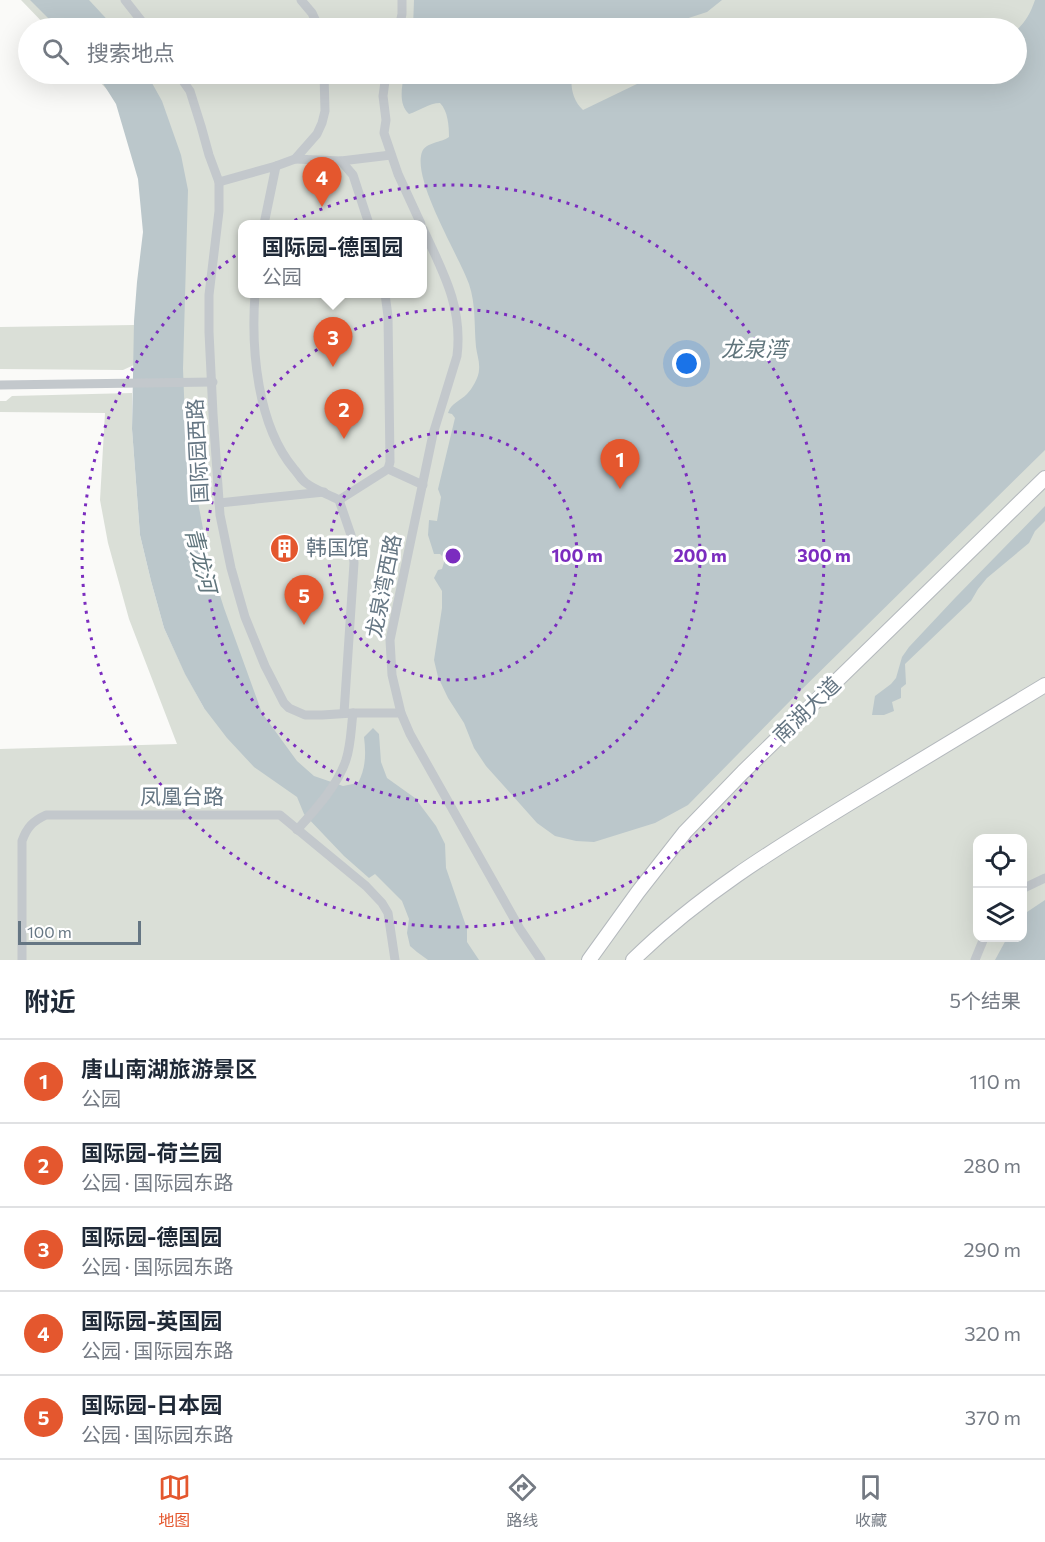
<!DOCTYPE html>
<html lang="zh">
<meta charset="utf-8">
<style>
body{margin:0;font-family:Commissioner,"Noto Sans SC",sans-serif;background:#f2f2f3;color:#1f2937}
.controls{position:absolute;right:18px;bottom:18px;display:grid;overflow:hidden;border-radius:12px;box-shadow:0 6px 24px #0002}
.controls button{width:54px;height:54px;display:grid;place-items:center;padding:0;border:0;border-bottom:2px solid #e0e1e3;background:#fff;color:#1f2937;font:30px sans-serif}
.scale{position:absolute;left:18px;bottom:15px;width:123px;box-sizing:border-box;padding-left:6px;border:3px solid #657683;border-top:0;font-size:16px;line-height:21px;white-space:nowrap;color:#657683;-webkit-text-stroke:4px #fff;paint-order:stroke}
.you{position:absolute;left:687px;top:364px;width:21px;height:21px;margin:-15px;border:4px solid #fff;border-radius:50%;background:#1a73e8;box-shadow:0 0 0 9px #1a73e833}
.badge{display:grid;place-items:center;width:39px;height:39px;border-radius:50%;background:#e4572e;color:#fff;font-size:20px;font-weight:700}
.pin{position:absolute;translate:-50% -50px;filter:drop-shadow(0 2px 3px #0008)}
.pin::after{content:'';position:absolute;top:32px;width:21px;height:18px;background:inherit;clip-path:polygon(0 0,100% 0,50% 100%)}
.popup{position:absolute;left:238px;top:220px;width:189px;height:78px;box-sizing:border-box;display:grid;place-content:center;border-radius:12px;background:#fff;filter:drop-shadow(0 2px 4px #0005);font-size:20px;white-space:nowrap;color:#747a83}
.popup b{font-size:22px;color:#1f2937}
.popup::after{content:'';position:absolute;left:50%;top:100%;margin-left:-12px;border:12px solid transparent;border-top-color:#fff}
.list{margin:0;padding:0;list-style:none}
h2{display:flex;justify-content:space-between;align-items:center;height:78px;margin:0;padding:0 24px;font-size:26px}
h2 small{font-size:20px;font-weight:400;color:#747a83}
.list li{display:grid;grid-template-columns:39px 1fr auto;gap:18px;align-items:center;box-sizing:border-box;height:84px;padding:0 24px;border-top:2px solid #e0e1e3}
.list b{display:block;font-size:22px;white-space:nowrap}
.list p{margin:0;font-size:20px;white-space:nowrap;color:#747a83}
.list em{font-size:20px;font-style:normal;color:#747a83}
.icon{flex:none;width:33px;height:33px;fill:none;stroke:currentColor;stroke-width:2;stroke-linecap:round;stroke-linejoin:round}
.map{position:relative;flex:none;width:1045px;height:960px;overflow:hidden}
.search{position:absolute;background:#fff;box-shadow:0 6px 24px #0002;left:18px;right:18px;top:18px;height:66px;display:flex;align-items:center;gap:15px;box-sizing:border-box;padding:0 21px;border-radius:33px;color:#747a83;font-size:22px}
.sheet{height:498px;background:#fff}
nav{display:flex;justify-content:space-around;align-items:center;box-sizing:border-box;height:84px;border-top:2px solid #e0e1e3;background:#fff;font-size:16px;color:#747a83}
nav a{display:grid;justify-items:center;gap:3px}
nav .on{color:#e4572e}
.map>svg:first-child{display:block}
</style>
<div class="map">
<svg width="1045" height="960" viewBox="0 0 1045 960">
<rect width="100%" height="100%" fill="#fafaf8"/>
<g fill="#dadfd7" fill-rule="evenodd">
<path d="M21,0h1024v960h-1045v-211l177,-5 -48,-125 -21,-76 -8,-43 5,-87 -105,-1v-11h6l6,-5 120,-3v36l8,106 11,46 13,47 21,45 19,35 -50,-484 -31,-118 -31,-32h924v-46h-968zM243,224h180v70h-180zM978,838h44v100h-44z"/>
<path d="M134,325v40l-11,5 -123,-1v-42z"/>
</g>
<g fill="#bbc7cb">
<path d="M30,0h59l26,28h-57z"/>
<path d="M414,0h308l-15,12 -43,14 -3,2h-248z"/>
<path d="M1035,0h10v450l-254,250 -103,105 -33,18 -61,19 -18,-1 -21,-5 -18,-13 -51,-57 -12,-18 -10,-25 -16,-25 -10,-21 -4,-17 8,-52v-17l-8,-13 4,-8 4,-1 3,-10 -5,-5h-6l-6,-19 1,-15 8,1 4,-24 -3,-8 17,-71 -3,-4 -4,-1c3,-10 12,-12 19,-19 5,-5 12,-17 12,-24 1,-8 -2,-15 -3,-23 -2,-22 0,-42 -7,-63 -11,-30 -57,-104 -47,-132 4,-10 19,-9 27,-15 0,-11 -1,-26 -9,-34 -11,0 -21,8 -31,11 -11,-10 -7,-27 -5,-40h168c-2,13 1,27 11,36l58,-28 12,-8h363l1,-44c9,-9 14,-18 18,-30z"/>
<path d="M97,74h50l15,27 19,54 7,35 -5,179 2,51 5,39 19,102 15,47 38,105 35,48 17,15 29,10 15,-3c8,-15 8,-30 6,-46l9,-9 6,6 2,28 6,16 28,20 21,28 9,18 1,24 21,61v13l12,18h-51l-11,-8 -7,-6 -3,-13 2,-14 -7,-18 -27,-27 -6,4 -25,-22 -40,-42 -7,-17 -43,-30 -27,-29 -23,-30 -19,-34 -21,-46 -13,-47 -11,-46 -8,-106 2,-108 3,-39 6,-50 -5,-53 -22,-75z"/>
<path d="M1045,506v15l-10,10 -6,12 -42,35 -9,11 -7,12 -66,63 1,20 -5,4v10l-9,4 2,9 -10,4h-12l3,-19 16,-12 5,-6 6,-21 7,-10 46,-49z"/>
<path d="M1045,900v60h-50l12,-22h15l2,-24z"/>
</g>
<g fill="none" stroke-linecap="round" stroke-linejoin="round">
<defs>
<g id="highway">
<path d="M589,960l49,-68 47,-60 58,-60 302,-294"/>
<path d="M633,960c65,-64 140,-110 217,-157 65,-40 130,-79 195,-118"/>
</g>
</defs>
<use href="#highway" stroke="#b4b9bd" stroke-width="16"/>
<g stroke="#c3c8cc" stroke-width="9">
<path d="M125,0l22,28"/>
<path d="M301,0l11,13 7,15"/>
<path d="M399,28l3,-14v-14"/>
<path d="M178,74l12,17 11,35 8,29 10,27v29l-10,84v37l4,82 7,101 11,53 14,49 20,49 19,37 5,5 16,7h17l31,-2h48"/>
<path d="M386,74l-3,22 3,24 -2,13 14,41 23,50"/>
<path d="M295,159l46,2 50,-6"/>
<path d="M341,161l12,14 16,49"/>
<path d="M219,182l57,-16 19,-7 22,-25 5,-11 3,-12 -1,-37"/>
<path d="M264,224l12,-58"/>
<path d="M423,229c20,43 40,78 34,127l-24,78 -43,206 2,35 9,38 9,21 110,195 21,31"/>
<path d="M255,294c-4,55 2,131 39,175 4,4 7,11 12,14 9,7 22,11 33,17l12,35 3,28 -10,150"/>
<path d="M0,385l213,-3"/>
<path d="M388,469l35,16"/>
<path d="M339,500l49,-31 2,-7 -2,-146 -3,-22"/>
<path d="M219,503l105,-11"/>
<path d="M297,830c18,-20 41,-45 49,-70 5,-15 5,-32 7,-47"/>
<path d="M1022,889l23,-11"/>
<path d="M22,960v-119c5,-14 11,-20 24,-26h234l86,71 16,17 6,10 7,47"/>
<path d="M975,960l9,-22"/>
</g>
<use href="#highway" stroke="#fff" stroke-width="14"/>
</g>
<g fill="none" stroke="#7b2cbf" stroke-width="3" stroke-dasharray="3 6">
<circle cx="453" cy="556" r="124"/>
<circle cx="453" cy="556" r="247"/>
<circle cx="453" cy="556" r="371"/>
</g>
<defs>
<symbol id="building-disc" viewBox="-11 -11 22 22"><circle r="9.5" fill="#e4572e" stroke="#fff"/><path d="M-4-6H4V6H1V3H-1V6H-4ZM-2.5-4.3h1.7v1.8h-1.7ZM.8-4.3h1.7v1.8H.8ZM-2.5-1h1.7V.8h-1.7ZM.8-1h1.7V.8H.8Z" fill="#fff"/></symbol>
</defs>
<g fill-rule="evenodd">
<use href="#building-disc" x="268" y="532" width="33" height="33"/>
</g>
<g text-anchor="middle" stroke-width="6" stroke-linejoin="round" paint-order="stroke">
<g font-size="21" fill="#657683" stroke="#fff">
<text transform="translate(198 451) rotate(-93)" y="7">国际园西路</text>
<text transform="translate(384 586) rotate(-79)" y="7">龙泉湾西路</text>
<text transform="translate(807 710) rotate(-44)" y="7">南湖大道</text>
<text x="182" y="804">凤凰台路</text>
</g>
<g font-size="21" fill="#657683" stroke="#fff" text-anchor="start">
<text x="306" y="555">韩国馆</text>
</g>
<g font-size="22" font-style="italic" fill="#60757c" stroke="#fff">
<text x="754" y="357">龙泉湾</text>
<text transform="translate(201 560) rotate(76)" y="8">青龙河</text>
</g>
</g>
<circle cx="453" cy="556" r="9" fill="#7b2cbf" stroke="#fff" stroke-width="3"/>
<g font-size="18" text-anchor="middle" font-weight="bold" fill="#7b2cbf" stroke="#fff" stroke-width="6" stroke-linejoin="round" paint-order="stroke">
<text x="577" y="562">100 m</text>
<text x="700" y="562">200 m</text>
<text x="824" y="562">300 m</text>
</g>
</svg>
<div class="controls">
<button><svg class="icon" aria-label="locate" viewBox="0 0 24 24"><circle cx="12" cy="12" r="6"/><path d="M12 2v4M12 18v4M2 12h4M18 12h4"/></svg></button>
<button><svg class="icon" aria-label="layers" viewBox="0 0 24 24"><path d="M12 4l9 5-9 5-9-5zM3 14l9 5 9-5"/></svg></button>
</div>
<div class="scale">100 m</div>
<div class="you"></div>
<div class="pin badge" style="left:620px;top:489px">1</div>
<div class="pin badge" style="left:344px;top:439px">2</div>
<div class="pin badge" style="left:333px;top:367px">3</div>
<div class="popup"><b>国际园-德国园</b>公园</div>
<div class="pin badge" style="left:322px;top:207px">4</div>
<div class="pin badge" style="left:304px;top:625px">5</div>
<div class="search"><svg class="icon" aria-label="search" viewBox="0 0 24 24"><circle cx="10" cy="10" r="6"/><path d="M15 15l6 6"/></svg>搜索地点</div>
</div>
<section class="sheet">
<h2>附近<small>5个结果</small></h2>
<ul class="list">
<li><span class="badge">1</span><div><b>唐山南湖旅游景区</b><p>公园</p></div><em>110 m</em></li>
<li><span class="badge">2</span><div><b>国际园-荷兰园</b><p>公园 · 国际园东路</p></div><em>280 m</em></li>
<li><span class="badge">3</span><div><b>国际园-德国园</b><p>公园 · 国际园东路</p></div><em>290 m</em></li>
<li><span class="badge">4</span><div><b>国际园-英国园</b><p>公园 · 国际园东路</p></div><em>320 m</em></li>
<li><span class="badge">5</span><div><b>国际园-日本园</b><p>公园 · 国际园东路</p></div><em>370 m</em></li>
</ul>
</section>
<nav>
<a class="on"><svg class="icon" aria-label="map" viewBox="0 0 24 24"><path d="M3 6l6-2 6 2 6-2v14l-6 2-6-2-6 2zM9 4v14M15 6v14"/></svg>地图</a>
<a><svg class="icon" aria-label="directions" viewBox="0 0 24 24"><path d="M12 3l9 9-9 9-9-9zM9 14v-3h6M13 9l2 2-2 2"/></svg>路线</a>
<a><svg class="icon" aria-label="saved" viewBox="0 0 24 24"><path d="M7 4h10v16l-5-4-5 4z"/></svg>收藏</a>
</nav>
